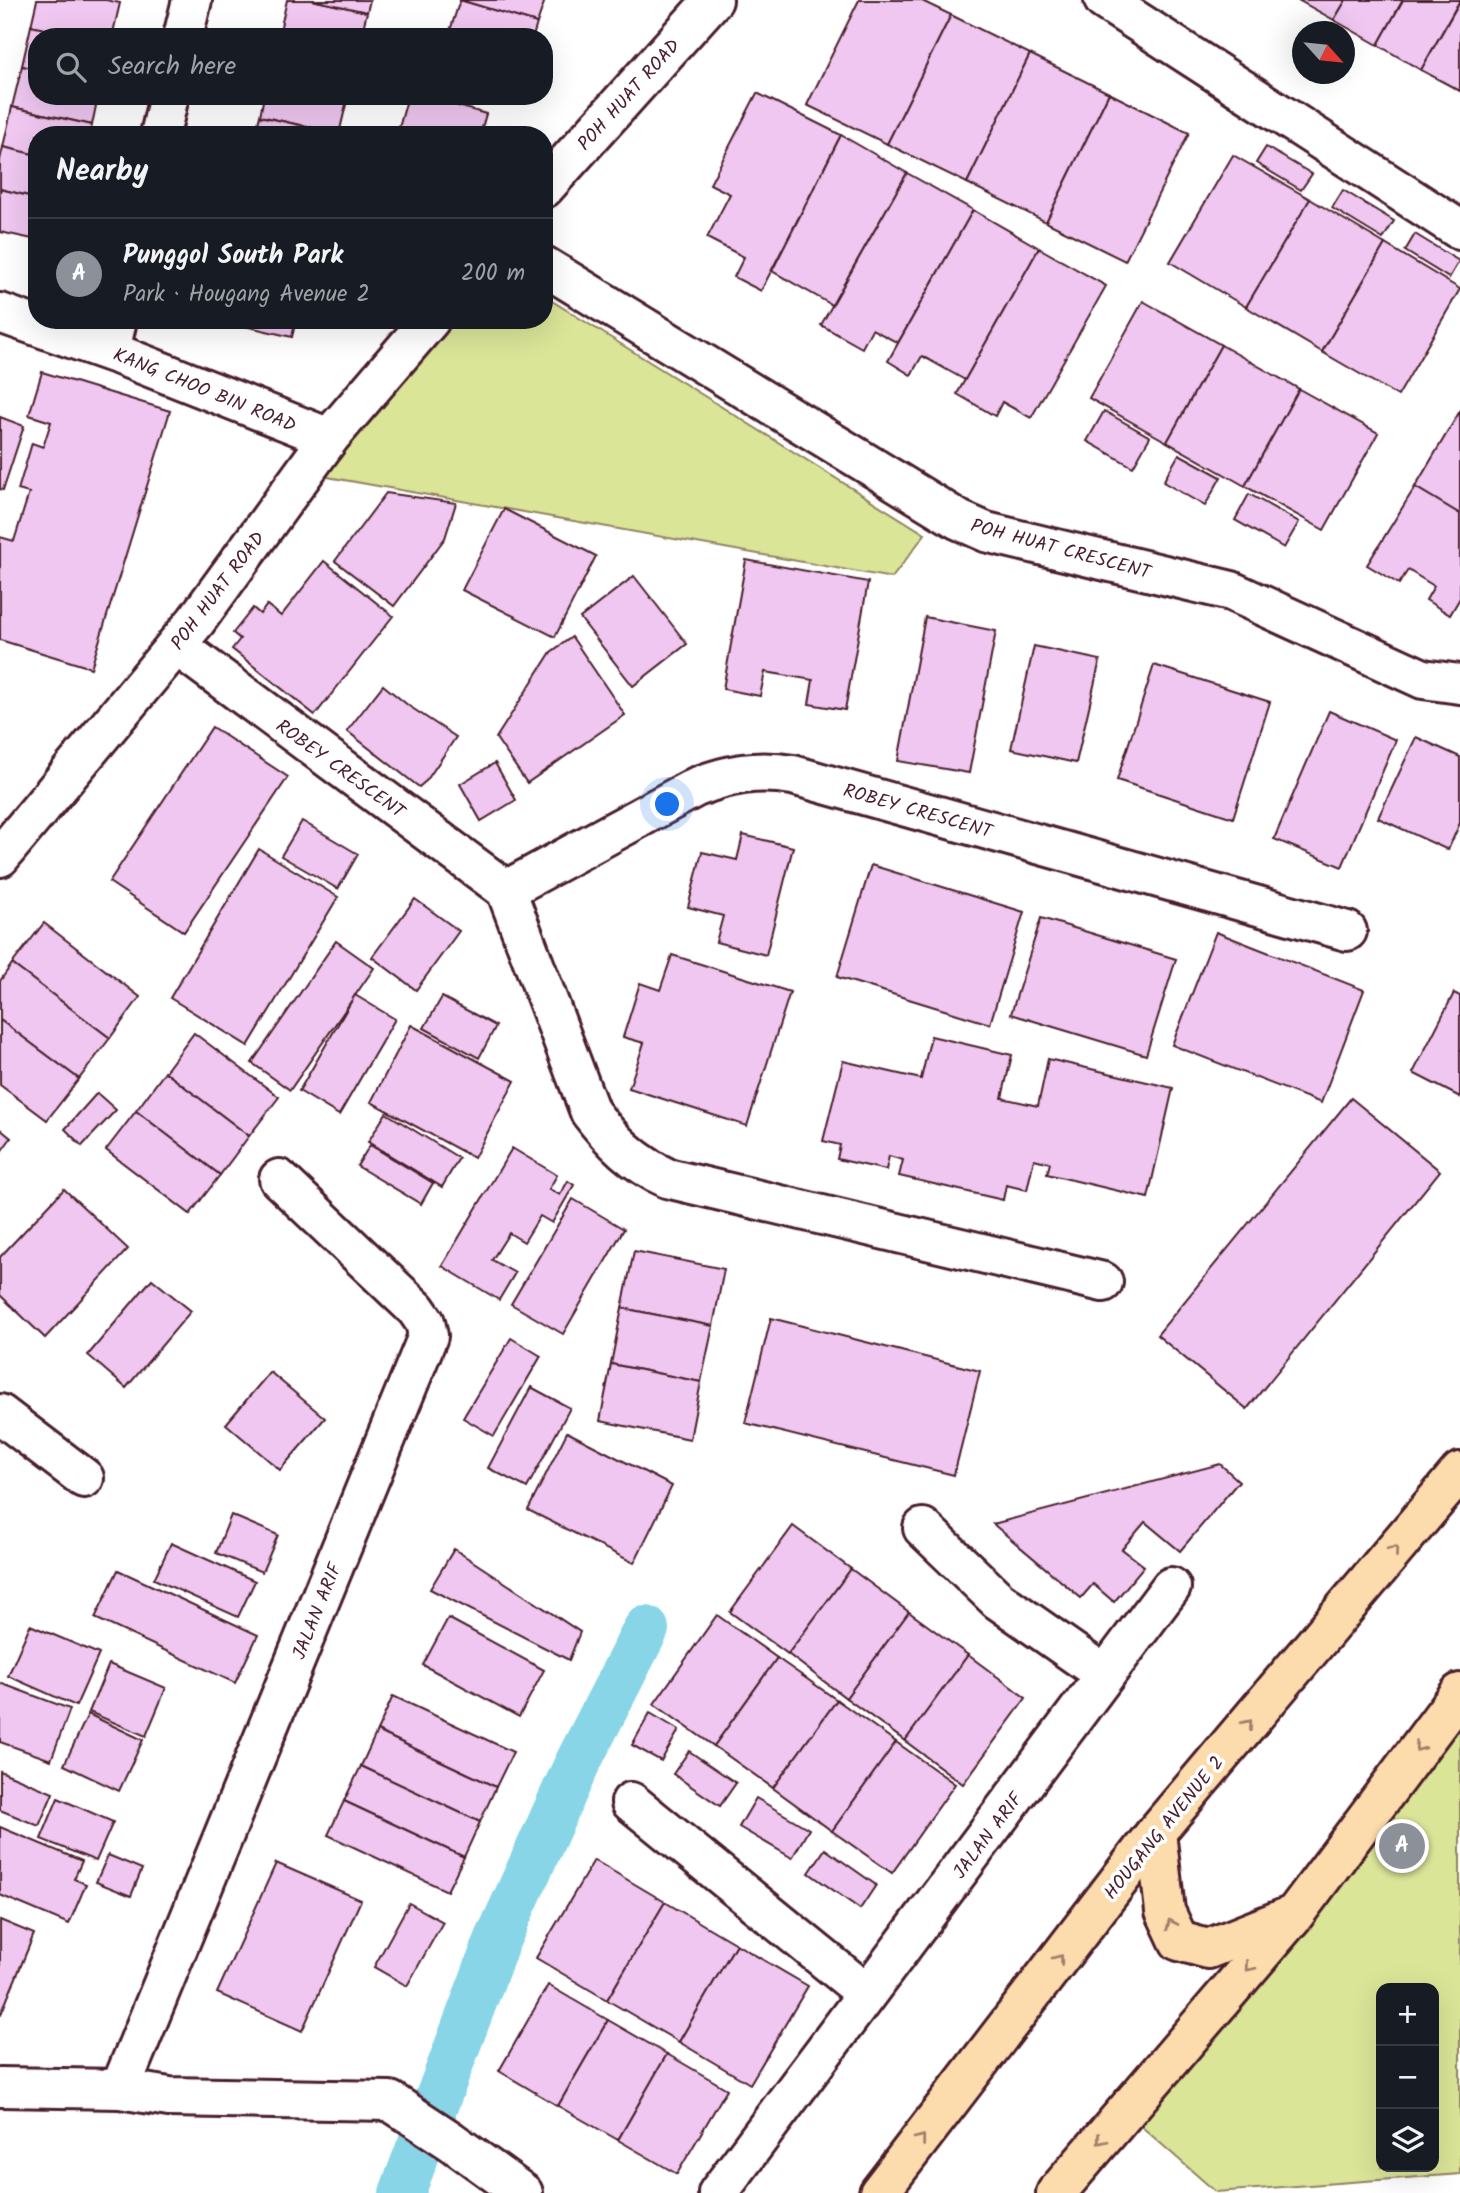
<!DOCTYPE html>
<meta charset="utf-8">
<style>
body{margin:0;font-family:Kalam,sans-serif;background:#20242c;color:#f1f3f6}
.controls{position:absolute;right:21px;bottom:21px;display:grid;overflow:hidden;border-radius:14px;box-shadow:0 7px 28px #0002}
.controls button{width:63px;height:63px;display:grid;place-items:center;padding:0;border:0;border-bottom:2px solid #363941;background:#171b24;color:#f1f3f6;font:35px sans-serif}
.compass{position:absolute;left:1292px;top:21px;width:63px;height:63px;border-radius:50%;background:#171b24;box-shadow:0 7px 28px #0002;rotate:117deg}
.you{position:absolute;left:668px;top:805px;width:24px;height:24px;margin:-18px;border:5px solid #fff;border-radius:50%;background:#1a73e8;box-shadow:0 0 0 10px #1a73e833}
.badge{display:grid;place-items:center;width:46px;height:46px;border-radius:50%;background:#8c9099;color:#fff;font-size:23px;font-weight:700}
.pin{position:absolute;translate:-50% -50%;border:4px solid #fff;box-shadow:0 2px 7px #0006}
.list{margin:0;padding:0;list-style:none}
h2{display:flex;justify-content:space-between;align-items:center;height:91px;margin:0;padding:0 28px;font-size:30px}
h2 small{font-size:23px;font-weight:400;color:#9ea1a6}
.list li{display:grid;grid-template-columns:46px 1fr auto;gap:21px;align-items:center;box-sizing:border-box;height:112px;padding:0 28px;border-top:2px solid #363941}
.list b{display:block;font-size:26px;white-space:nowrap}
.list p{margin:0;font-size:23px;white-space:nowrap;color:#9ea1a6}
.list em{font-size:23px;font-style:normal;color:#9ea1a6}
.icon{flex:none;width:38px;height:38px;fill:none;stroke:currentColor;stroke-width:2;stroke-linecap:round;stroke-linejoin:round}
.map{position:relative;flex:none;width:1460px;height:2193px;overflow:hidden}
.search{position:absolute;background:#171b24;box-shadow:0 7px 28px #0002;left:28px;top:28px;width:525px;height:77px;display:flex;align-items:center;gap:18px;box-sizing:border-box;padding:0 24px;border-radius:28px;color:#9ea1a6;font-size:26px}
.panel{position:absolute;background:#171b24;box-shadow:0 7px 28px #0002;left:28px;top:126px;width:525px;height:203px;border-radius:28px}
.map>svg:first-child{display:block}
</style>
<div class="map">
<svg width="1460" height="2193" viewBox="0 0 1460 2193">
<rect width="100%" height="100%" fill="#fff"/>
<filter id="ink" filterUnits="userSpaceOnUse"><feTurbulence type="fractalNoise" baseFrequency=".0143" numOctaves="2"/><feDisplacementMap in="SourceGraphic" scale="14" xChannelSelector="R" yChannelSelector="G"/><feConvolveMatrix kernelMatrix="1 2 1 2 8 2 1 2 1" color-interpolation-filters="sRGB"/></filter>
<g filter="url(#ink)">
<g fill="#dae598" stroke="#928262" stroke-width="2" fill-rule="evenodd">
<path d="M544,296l381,238 -33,44 -570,-102 131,-156h91z"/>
<path d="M1460,1705v469l-244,18 -90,-79zM1381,1988h53v179h-53z"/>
</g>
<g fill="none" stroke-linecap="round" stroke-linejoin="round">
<path stroke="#88d5e7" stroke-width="46" d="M402,2193l95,-252 79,-175 70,-137"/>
</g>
<g fill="#efc7f0" stroke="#4a1f2b" stroke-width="2">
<path d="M37,0h69l14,3 -8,34h-32l-49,-11z"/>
<path d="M287,0h25l55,12 -6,25 -82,-2z"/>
<path d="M312,0h58l-3,12z"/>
<path d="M460,0l77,23 -4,14h-85z"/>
<path d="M460,0h85l-8,23z"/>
<path d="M859,0h61l31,15 -64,129 -80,-39z"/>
<path d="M1298,0h48l-12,20z"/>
<path d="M1346,0h57l-25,45 -44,-25z"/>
<path d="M1403,0h57l-39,70 -43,-25z"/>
<path d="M1460,1v90l-39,-21z"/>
<path d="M951,15l79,39 -63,129 -80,-39z"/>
<path d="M31,26l49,11h-43v32l-15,-3z"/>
<path d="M1030,54l79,39 -63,129 -79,-39z"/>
<path d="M22,66l15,3v27h61l-6,29 -80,-18z"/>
<path d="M757,93l84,42 -80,156 -27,-14 10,-20 -37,-19 23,-44 -20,-10z"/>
<path d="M1109,93l80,40 -64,128 -79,-39z"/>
<path d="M264,96h84l-9,38 -79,-18z"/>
<path d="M408,96h16l62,18 -6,21h-83z"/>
<path d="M12,107l80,18 -2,10h-53v20l-34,-8z"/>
<path d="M260,116l79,18 -84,1z"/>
<path d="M841,135l66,38 -75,132 -60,-34z"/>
<path d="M3,147l34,8v43l-37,-9v-29z"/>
<path d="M1266,147l46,27 -11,16 -45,-27z"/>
<path d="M1233,155l77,44 -64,108 -76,-45z"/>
<path d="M907,173l66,37 -75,133 -26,-14 -10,19 -41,-23z"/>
<path d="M0,189l37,9v42l-37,-8z"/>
<path d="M1343,190l51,31 -11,18 -51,-31z"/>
<path d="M1310,199l75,45 -63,108 -76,-45z"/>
<path d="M973,210l66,38 -74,132 -43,-24 -11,19 -23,-14z"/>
<path d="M1415,234l44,27 -10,17 -44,-27z"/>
<path d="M1385,244l75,45 -62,107 -76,-44z"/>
<path d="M1039,248l67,38 -75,132 -29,-16 -7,14 -38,-22z"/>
<path d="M1143,301l78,44 -54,97 -78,-44z"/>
<path d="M219,320h77l-4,17z"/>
<path d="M1221,345l78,44 -54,97 -78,-44z"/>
<path d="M42,372l128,39 -79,257 -91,-28v-103l14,4 15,-48 -11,-3 14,-47 11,4 8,-25 -22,-7z"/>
<path d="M1299,389l79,44 -54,97 -79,-44z"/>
<path d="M1104,411l46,26 -17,30 -46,-26z"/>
<path d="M1460,411v103l-45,-27z"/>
<path d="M0,417l24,9 -21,64 -3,-1z"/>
<path d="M1179,454l42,23 -16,29 -42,-24z"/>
<path d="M1415,487l45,27v84l-10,17 -24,-15 8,-14 -26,-16 -9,14 -32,-19z"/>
<path d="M386,493l70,10 -11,35 -51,68 -59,-45z"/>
<path d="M1249,494l50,28 -15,26 -49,-28z"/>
<path d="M504,509l92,47 -41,81 -93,-47z"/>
<path d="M746,560l122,22 -23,128 -36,-6 4,-24 -48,-8 -5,24 -37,-7z"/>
<path d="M324,561l69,55 -78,99 -83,-66 8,-10 -7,-6 20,-25 7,6 7,-9 14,11z"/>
<path d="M634,576l53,68 -54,42 -53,-68z"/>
<path d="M925,617l71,14 -27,142 -71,-12z"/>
<path d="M572,637l53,78 -98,68 -31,-45 55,-86z"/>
<path d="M1034,646l66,14 -24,103 -65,-14z"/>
<path d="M1154,665l116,37 -37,116 -116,-38z"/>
<path d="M383,685l26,21 47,31 -29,43 -8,7 -72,-56z"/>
<path d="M1329,711l67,29 -54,127 -68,-28z"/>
<path d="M212,727l76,50 -104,155 -75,-50z"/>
<path d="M1416,737l44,20v66l-12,27 -70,-32z"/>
<path d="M495,763l21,37 -35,21 -21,-37z"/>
<path d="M302,821l56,33 -20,35 -57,-33z"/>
<path d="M743,835l50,12 -27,108 -50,-13 7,-26 -35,-9 14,-55 35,8z"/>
<path d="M259,849l79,48 -90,149 -78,-48z"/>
<path d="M871,865l153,47 -34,112 -153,-47z"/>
<path d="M415,899l44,32 -43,59 -44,-33z"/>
<path d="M1041,918l135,41 -30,96 -135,-41z"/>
<path d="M44,923l96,74 -30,41 -98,-74z"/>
<path d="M1216,932l148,58 -43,113 -149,-58z"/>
<path d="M336,941l38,27 -84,122 -38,-27z"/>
<path d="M672,955l118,37 -43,134 -118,-38 15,-45 -21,-6 17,-54 20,7z"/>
<path d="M12,964l98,74 -31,41 -79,-59v-39z"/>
<path d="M1454,993l6,3v101l-47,-24z"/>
<path d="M355,995l40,24 -56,96 -40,-24z"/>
<path d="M442,997l54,29 -17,32 -55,-30z"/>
<path d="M0,1020l79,59 -32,41 -47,-35z"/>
<path d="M411,1025l104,56 -41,77 -103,-56z"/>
<path d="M194,1033l85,64 -30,39 -84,-64z"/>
<path d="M931,1036l81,19 -10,43 36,8 10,-47 125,29 -25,110 -101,-24 3,-11 -16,-4 -7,31 -21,-5 -3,15 -104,-24 4,-16 -14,-4 -3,14 -49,-11 3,-14 -17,-4 20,-80 78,18z"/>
<path d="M165,1072l84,64 -29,39 -84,-64z"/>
<path d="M97,1093l19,17 -34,36 -17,-17z"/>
<path d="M1351,1098l89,73 -193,238 -90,-74z"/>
<path d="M136,1111l84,64 -30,39 -84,-64z"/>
<path d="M386,1113l73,45 -17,29 -74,-45z"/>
<path d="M0,1129l11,9 -11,15z"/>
<path d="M370,1145l63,38 -12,21 -64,-38z"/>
<path d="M512,1148l45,27 -8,14 11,6 8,-14 6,4 -22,38 -12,-7 -16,26 -15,-9 -17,27 23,13 -16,27 -57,-34z"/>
<path d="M64,1189l64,60 -83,89 -45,-43v-38z"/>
<path d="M573,1199l51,30 -61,105 -52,-30z"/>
<path d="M634,1251l90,18 -11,57 -91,-18z"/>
<path d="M152,1279l39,32 -65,77 -38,-33z"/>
<path d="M622,1308l91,18 -12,56 -90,-18z"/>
<path d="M771,1318l209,53 -26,104 -209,-52z"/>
<path d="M511,1338l30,18 -47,80 -31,-18z"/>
<path d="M611,1364l90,18 -11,57 -90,-18z"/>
<path d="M270,1372l55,46 -45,52 -54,-46z"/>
<path d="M531,1387l39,21 -43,80 -39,-20z"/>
<path d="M567,1432l105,54 -38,77 -106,-53z"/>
<path d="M1220,1464l19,17 -59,70 -35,-29 -23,27 22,17 -30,36 -21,-18 -12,14 -88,-74z"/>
<path d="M231,1515l47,20 -16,37 -46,-19z"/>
<path d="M793,1526l58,43 -63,85 -58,-42z"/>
<path d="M171,1543l84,38 -17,36 -84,-38z"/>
<path d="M454,1549l126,83 -11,28 -139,-71z"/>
<path d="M851,1569l58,43 -63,86 -58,-44z"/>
<path d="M118,1570l140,65 -23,48 -140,-65z"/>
<path d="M909,1612l59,43 -63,86 -59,-43z"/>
<path d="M717,1615l60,43 -63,88 -60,-42z"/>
<path d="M448,1618l96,52 -25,47 -96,-52z"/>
<path d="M30,1625l69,29 -23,52 -68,-30z"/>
<path d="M968,1655l58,43 -63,86 -58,-43z"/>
<path d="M777,1658l60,42 -64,88 -59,-42z"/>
<path d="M109,1664l57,24 -20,48 -57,-24z"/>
<path d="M0,1683l70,26 -19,51 -51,-18z"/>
<path d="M393,1696l120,56 -17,35 -119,-56z"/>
<path d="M837,1700l59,42 -64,89 -59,-43z"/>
<path d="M650,1713l29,17 -18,31 -29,-16z"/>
<path d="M88,1714l55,26 -24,51 -55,-26z"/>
<path d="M377,1731l119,56 -16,35 -119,-56z"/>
<path d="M896,1742l59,42 -63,89 -60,-42z"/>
<path d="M689,1751l47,32 -16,23 -47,-32z"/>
<path d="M361,1766l119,56 -16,35 -120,-56z"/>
<path d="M0,1771l53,22 -14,33 -39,-16z"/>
<path d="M58,1798l55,24 -17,39 -55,-22z"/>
<path d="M756,1798l53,31 -17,29 -53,-31z"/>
<path d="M344,1801l120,56 -17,34 -119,-56z"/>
<path d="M0,1827l82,34 -8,18 12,5 -17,40 -69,-29z"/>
<path d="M825,1849l51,36 -16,24 -51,-36z"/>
<path d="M108,1855l34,14 -11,27 -35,-14z"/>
<path d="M594,1860l71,42 -58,98 -71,-42z"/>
<path d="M276,1863l85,37 -59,131 -85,-38z"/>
<path d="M665,1902l71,42 -57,98 -72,-42z"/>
<path d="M409,1903l34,19 -36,64 -33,-19z"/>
<path d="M0,1920l34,14 -33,80h-1z"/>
<path d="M736,1944l72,42 -58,98 -71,-42z"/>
<path d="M548,1985l60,35 -50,86 -59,-35z"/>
<path d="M608,2020l59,34 -49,86 -60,-34z"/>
<path d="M667,2054l60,35 -50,85 -59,-34z"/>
</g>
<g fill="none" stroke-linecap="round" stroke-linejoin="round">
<defs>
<g id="minor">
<path d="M1104,0l356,230"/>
<path d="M183,37l9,-37"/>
<path d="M160,135l9,-39"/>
<path d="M544,188l169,-188"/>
<path d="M544,266l415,254 27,12 245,59 192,88 37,5"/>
<path d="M0,313l122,43 207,82"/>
<path d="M110,351l7,-31"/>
<path d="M176,645l330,245 84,222c22,29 44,51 77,66l436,104"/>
<path d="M0,857l196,-236 133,-183 101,-118"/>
<path d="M506,890l190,-103c33,-13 61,-18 97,-12l554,156"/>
<path d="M0,1414l84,64"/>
<path d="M923,1528l75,72 107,75"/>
<path d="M631,1802l235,191"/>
<path d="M0,2087l120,2 49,8 221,4 61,40 72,52"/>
<path d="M120,2089l308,-753 -3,-14 -9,-13 -137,-130"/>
<path d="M718,2193l453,-606"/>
</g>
<g id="trunk">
<path d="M1156,1832l9,79 14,30 29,8 80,-32"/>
<path d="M879,2193l277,-361 304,-360"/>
<path d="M1056,2193l238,-278 166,-222"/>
</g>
</defs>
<use href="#minor" stroke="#4a1f2b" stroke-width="44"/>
<use href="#trunk" stroke="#4a1f2b" stroke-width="44"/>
<use href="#minor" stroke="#fff" stroke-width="38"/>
<use href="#trunk" stroke="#fcdcac" stroke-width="38"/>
</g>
<defs><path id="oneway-chevron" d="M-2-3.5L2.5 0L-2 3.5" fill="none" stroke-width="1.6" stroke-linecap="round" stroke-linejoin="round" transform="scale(1.75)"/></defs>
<g stroke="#a37e6c">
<use href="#oneway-chevron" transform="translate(1394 1550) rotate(-50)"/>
<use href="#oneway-chevron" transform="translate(1248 1724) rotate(-50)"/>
<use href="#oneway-chevron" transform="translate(1419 1747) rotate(127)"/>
<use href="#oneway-chevron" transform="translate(1171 1924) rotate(-115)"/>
<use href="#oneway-chevron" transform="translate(1059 1959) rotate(-52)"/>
<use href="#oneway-chevron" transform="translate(1249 1967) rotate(130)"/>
<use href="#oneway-chevron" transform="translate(921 2139) rotate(-52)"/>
<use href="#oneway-chevron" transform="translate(1101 2140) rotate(130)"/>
</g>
</g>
<g text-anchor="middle" stroke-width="7" stroke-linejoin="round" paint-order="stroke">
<g font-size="19" fill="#4a1f2b" stroke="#fff">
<text transform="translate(628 94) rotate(-48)" y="7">POH HUAT ROAD</text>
<text transform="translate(205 389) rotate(22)" y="7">KANG CHOO BIN ROAD</text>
<text transform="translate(1061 548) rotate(15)" y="7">POH HUAT CRESCENT</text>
<text transform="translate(217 590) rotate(-53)" y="7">POH HUAT ROAD</text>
<text transform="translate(341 768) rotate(36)" y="7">ROBEY CRESCENT</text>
<text transform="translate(918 810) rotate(16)" y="7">ROBEY CRESCENT</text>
<text transform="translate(316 1611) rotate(-68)" y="7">JALAN ARIF</text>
<text transform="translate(1163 1827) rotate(-51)" y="7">HOUGANG AVENUE 2</text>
<text transform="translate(987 1835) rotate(-53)" y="7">JALAN ARIF</text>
</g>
</g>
</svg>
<div class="controls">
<button>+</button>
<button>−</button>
<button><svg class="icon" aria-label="layers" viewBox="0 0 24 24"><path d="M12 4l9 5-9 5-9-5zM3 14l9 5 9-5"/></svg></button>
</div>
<svg class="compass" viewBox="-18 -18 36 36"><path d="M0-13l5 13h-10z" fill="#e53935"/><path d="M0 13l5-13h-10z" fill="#9ea1a6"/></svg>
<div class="you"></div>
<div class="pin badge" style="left:1402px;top:1846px">A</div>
<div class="search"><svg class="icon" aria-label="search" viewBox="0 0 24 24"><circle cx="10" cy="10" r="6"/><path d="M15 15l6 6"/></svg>Search here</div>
<section class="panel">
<h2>Nearby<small></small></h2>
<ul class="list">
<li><span class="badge">A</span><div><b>Punggol South Park</b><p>Park · Hougang Avenue 2</p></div><em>200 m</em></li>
</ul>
</section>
</div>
